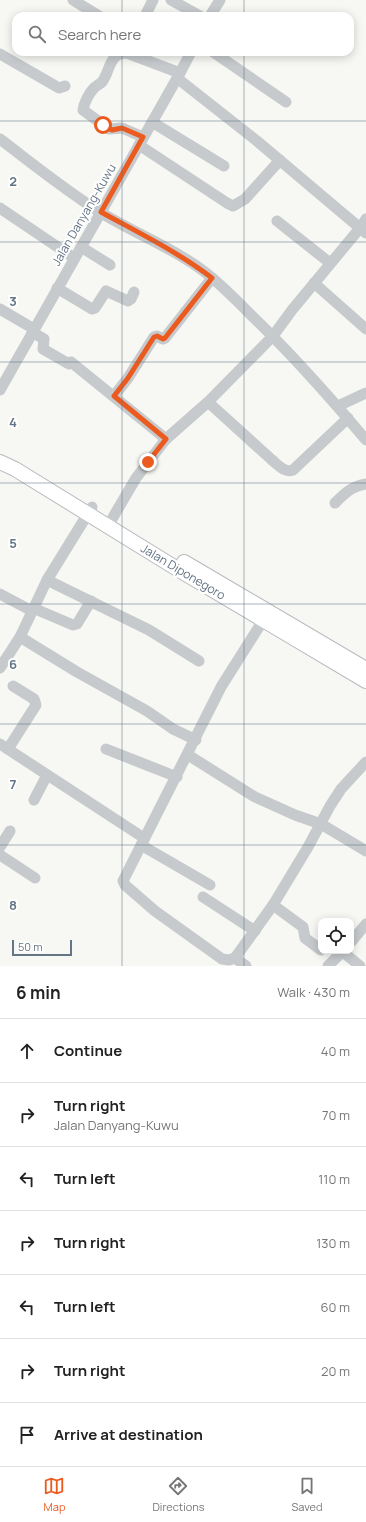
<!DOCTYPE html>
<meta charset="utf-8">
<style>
body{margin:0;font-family:Manrope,sans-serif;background:#f2f2f2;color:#222}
.controls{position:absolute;right:12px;bottom:12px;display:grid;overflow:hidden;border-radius:8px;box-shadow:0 2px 10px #0003}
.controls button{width:36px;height:36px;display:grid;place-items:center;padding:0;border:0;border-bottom:1px solid #e0e0e0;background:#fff;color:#222;font:20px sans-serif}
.scale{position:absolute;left:12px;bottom:10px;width:60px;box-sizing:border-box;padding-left:4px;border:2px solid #647586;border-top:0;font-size:11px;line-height:14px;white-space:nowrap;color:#647586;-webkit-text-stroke:3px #fff;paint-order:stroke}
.stop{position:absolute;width:12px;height:12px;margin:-9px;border:3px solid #eb5b1f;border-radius:50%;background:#fff}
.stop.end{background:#eb5b1f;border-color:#fff;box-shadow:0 1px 4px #0008}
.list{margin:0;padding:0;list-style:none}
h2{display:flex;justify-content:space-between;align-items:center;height:52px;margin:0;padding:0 16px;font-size:17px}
h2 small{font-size:13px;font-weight:400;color:#767676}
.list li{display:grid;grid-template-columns:26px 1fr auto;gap:12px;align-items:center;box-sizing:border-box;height:64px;padding:0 16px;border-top:1px solid #e0e0e0}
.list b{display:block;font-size:15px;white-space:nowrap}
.list p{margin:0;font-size:13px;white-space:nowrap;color:#767676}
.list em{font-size:13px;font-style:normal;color:#767676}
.icon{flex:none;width:22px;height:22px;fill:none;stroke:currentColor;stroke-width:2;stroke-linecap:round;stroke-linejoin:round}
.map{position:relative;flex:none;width:366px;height:966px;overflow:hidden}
.search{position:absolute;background:#fff;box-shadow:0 2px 10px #0003;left:12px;right:12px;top:12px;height:44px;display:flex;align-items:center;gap:10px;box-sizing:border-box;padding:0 14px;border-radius:12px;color:#767676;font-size:15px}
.sheet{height:500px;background:#fff}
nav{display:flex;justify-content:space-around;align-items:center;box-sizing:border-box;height:56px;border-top:1px solid #e0e0e0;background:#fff;font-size:11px;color:#767676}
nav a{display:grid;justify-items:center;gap:2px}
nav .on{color:#eb5b1f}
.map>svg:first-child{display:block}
</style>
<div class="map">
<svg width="366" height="966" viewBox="0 0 366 966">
<rect width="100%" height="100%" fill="#f7f7f3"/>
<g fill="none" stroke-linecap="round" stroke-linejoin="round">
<defs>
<g id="major">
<path d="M0,462l15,7 164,101 187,111"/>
<path d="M184,562l182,107"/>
</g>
</defs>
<use href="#major" stroke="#b7bbbf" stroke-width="16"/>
<g stroke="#c6cacd" stroke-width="11">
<path d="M73,0l26,16"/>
<path d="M171,0l29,16"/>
<path d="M145,16l8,-16"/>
<path d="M210,16l10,-16"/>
<path d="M213,52l73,50"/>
<path d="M0,54l59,34 6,-2"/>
<path d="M152,122l72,44"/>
<path d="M143,137l-21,-9 -13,1 -26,-19c1,-7 6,-17 11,-22 2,-2 6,-4 8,-6 8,-10 7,-30 25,-29l53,20"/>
<path d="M0,139c33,25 65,51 100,73 32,20 67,33 98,55 19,13 35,30 51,46 42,40 80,83 117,127"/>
<path d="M139,145l88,58 6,3 12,-7 35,-39"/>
<path d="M0,208l74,50"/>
<path d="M366,219l-6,9 6,5"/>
<path d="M277,221l53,42"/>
<path d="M81,247l29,18"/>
<path d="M314,283l52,46"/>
<path d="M57,288l35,21 3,-1 11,-17 22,10 3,-2 3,-7"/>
<path d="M0,309l34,20"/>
<path d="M32,332l12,7 -1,10 26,15"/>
<path d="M71,362l95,77"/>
<path d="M0,390l180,-317 11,-21"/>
<path d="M114,396l14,-18 26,-41 3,-1 6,3 2,-1 47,-60"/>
<path d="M208,402l64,58c7,6 13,13 21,10l55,-52"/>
<path d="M338,406l28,-13"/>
<path d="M335,503c11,-11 16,-16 31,-19"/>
<path d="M112,519l24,-41 30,-39 42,-37 65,-66 19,-26 68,-82 -103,-87 -80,-63"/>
<path d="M47,580l102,50 50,31"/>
<path d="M0,594l32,17"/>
<path d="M33,608l40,17 4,-1 14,-23"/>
<path d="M20,637l57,35 70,39 26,18 23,11"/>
<path d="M0,668l20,-31 27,-57 45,-73"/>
<path d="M0,744l144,94"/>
<path d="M8,749l28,-44 -2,-6 -21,-13"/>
<path d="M106,749l71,28"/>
<path d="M188,755l67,42 40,18 26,9 45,27"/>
<path d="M34,800l13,-25"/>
<path d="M141,845l69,40"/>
<path d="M0,847l10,-16"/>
<path d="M0,855l35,23"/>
<path d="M203,897l52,34"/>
<path d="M273,905l30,22 2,11 16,12"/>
<path d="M351,942l15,-18"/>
<path d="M343,952l17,14"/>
<path d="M235,958l-6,2 -7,-1 -67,-48 -30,-26 -2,-4 98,-194 46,-73"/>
<path d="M246,966l-11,-8 38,-53 35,-58 22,-41 11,-17 25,-27"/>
<path d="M328,966l15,-15"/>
</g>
<use href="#major" stroke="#fff" stroke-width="14"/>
</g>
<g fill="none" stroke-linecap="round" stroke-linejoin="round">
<path stroke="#eb5b1f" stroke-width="5" d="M103,125l9,5 10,-2 21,9 -42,75c38,21 77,40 111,66l-47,60 -2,1 -6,-3 -3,1 -26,41 -14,18 52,43 -18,23"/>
</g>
<path fill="none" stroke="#647586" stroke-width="1" stroke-opacity="0.55" d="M122,0v16M244,0v16M122,52v914M244,52v914M0,121h366M0,242h366M0,362h366M0,483h366M0,604h366M0,724h366M0,845h366"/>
<g text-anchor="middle" stroke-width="4" stroke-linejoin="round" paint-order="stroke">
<g font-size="12" fill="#647586" stroke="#fff">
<text transform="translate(84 215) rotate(-60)" y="4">Jalan Danyang-Kuwu</text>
<text transform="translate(183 572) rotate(31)" y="4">Jalan Diponegoro</text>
</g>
</g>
<g font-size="13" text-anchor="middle" font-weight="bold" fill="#647586" stroke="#fff" stroke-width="4" stroke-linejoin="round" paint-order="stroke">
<text x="13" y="186">2</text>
<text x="13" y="306">3</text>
<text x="13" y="427">4</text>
<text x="13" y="548">5</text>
<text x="13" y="669">6</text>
<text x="13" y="789">7</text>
<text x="13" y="910">8</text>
</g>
</svg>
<div class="controls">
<button><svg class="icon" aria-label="locate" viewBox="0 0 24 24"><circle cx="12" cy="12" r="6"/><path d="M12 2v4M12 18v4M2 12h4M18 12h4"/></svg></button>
</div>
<div class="scale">50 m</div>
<div class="stop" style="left:103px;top:125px"></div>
<div class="stop end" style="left:148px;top:462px"></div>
<div class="search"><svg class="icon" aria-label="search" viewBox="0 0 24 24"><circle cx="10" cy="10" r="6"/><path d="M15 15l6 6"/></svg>Search here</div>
</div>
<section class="sheet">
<h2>6 min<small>Walk · 430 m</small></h2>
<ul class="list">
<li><svg class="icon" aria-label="ahead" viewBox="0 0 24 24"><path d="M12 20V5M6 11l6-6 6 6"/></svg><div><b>Continue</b></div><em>40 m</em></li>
<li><svg class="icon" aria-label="right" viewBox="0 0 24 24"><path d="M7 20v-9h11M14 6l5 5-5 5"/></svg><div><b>Turn right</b><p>Jalan Danyang-Kuwu</p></div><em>70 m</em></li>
<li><svg class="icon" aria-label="left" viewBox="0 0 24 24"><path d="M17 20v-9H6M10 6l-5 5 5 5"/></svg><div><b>Turn left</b></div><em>110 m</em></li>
<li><svg class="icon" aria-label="right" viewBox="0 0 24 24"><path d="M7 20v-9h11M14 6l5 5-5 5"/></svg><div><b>Turn right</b></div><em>130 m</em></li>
<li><svg class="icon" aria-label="left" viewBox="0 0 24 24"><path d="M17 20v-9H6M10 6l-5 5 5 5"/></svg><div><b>Turn left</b></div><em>60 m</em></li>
<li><svg class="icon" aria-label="right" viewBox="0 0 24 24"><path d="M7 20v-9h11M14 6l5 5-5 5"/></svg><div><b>Turn right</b></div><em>20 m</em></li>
<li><svg class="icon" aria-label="arrive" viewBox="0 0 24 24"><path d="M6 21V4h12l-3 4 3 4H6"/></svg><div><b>Arrive at destination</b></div></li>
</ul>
</section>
<nav>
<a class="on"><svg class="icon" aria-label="map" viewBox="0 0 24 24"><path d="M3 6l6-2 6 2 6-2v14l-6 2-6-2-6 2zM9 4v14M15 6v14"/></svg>Map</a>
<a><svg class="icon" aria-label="directions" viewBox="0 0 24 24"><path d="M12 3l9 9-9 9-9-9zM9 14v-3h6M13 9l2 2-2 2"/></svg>Directions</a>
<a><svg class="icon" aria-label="saved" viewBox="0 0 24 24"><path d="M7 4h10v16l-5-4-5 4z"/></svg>Saved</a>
</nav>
